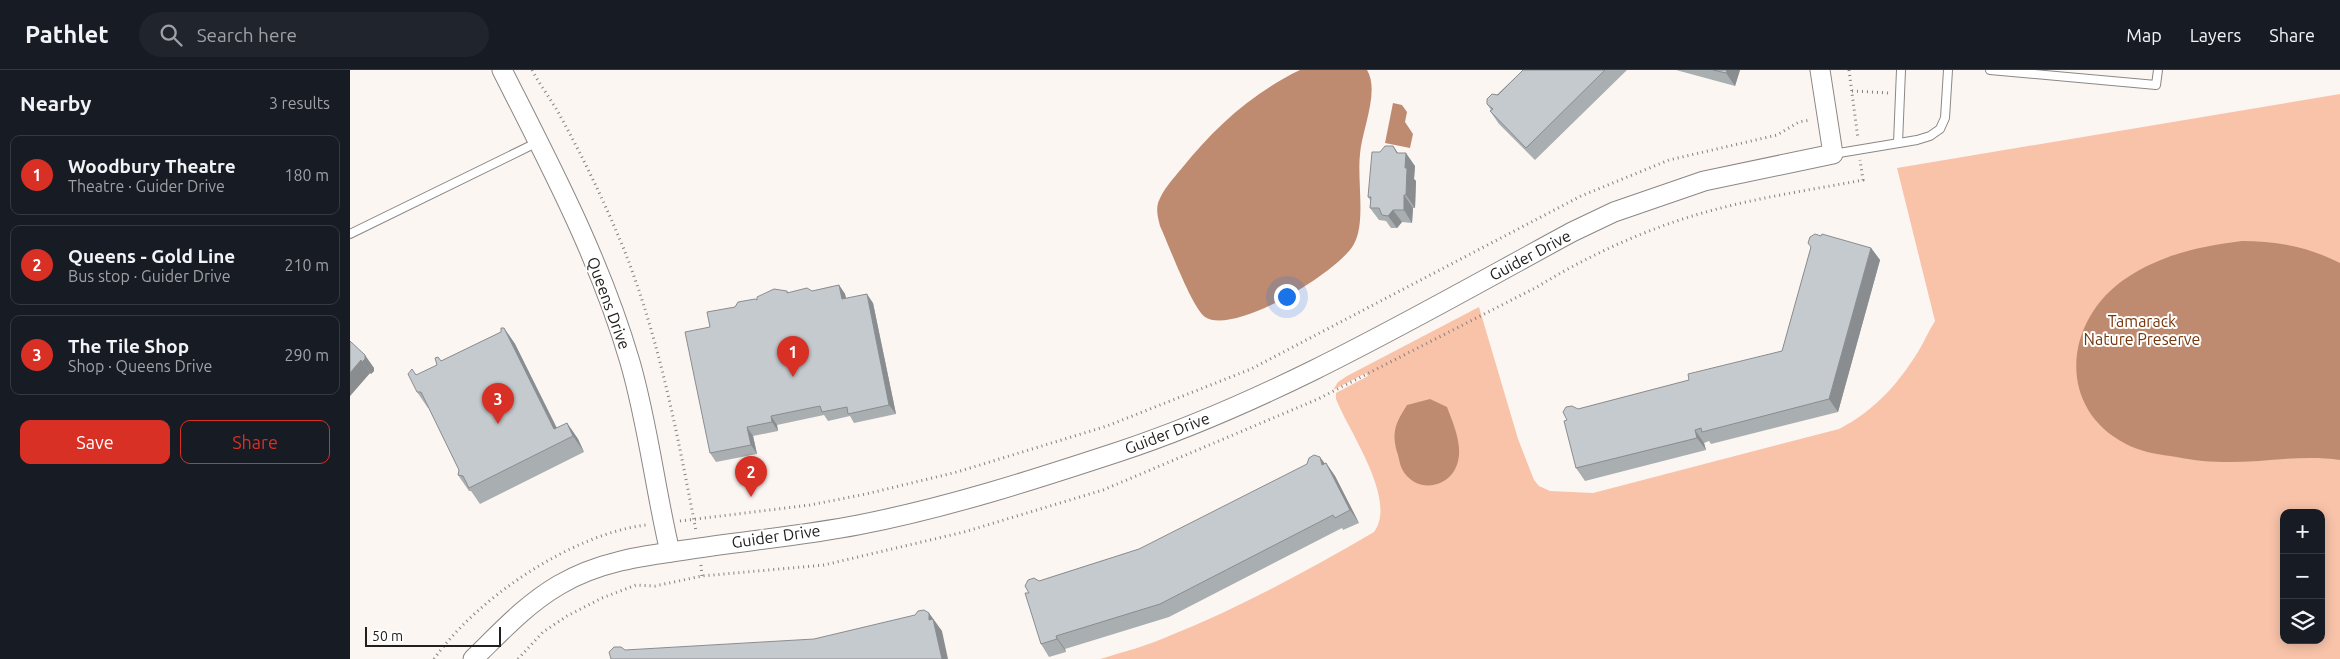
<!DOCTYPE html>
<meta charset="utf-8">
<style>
body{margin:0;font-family:Ubuntu,sans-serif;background:#20242c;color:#f1f3f6}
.controls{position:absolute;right:15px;bottom:15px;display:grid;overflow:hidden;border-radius:10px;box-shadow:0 2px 12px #0003}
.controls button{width:45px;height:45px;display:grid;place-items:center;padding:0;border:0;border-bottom:1px solid #363941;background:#171b24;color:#f1f3f6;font:25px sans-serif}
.scale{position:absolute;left:15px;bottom:12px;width:136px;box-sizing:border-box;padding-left:5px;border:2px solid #22201f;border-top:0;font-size:14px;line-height:18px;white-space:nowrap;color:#22201f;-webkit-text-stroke:4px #fff;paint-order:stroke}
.you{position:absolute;left:936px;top:226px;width:18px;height:18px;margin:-12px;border:4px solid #fff;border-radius:50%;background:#1a73e8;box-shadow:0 0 0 8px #1a73e833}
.badge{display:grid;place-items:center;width:32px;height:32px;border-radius:50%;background:#d93025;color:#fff;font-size:16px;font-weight:700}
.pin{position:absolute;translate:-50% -41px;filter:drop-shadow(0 1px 2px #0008)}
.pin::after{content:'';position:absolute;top:26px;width:18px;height:15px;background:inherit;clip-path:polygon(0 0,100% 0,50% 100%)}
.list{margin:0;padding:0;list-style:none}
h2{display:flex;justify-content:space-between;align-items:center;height:65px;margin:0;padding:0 20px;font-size:21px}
h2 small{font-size:16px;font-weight:400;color:#9ea1a6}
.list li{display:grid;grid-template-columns:32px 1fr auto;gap:15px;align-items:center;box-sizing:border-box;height:80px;margin:0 10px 10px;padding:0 10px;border:1px solid #363941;border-radius:10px}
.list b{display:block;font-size:19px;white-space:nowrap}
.list p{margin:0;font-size:16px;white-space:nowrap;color:#9ea1a6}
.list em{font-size:16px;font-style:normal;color:#9ea1a6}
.actions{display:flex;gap:10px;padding:15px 20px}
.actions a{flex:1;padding:11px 0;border:1px solid #d93025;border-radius:10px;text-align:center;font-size:18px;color:#d93025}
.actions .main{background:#d93025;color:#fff}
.icon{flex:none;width:28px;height:28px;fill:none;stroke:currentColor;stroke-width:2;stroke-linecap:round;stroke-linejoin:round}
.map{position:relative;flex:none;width:1990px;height:589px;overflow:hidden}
header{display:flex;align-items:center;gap:30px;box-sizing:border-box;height:70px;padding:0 25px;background:#171b24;border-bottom:1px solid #363941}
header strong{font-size:24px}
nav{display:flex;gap:28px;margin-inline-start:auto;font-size:18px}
.search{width:350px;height:45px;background:#20242c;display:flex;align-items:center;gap:12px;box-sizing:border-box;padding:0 18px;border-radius:28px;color:#9ea1a6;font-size:19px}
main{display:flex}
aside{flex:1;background:#171b24}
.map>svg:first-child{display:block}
</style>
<header>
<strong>Pathlet</strong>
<div class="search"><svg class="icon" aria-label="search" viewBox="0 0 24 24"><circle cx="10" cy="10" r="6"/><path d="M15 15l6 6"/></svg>Search here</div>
<nav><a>Map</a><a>Layers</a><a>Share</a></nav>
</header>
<main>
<aside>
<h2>Nearby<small>3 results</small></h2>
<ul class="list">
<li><span class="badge">1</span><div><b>Woodbury Theatre</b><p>Theatre · Guider Drive</p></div><em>180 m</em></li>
<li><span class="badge">2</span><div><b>Queens - Gold Line</b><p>Bus stop · Guider Drive</p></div><em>210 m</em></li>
<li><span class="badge">3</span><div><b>The Tile Shop</b><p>Shop · Queens Drive</p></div><em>290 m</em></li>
</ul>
<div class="actions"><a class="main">Save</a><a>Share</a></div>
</aside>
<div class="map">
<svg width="1990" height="589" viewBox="0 0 1990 589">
<rect width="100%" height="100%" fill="#fcf6f3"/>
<path fill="#f8c3a9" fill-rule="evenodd" d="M1990,24v565h-1240c23,-7 47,-13 69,-23 70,-28 140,-66 205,-104 24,-32 -25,-100 -38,-133v-6l32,-17 -2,-3 -33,17 5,-8 9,-6 130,-68 2,-1 39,132 16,41 5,6 11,5 43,2 246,-64c37,-19 62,-48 83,-84 4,-8 8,-16 13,-24l-38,-153zM1934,443h37v127h-37z"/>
<g fill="#be8b71">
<path d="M950,0h67c13,21 -5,60 -7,84 -3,27 6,68 -6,90 -15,28 -121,92 -149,73 -13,-9 -37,-74 -45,-91 -2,-8 -4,-15 -2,-23 5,-14 15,-24 24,-35 33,-41 70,-75 118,-98z"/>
<path d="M1043,33l9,2 5,7 -2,10 8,12 -3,14 -25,-5z"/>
<path d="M1892,171c35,0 67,6 98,22v197c-39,-6 -78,3 -117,2 -18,0 -36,-3 -53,-6 -15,-2 -31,-5 -44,-12 -72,-37 -61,-127 2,-167 35,-23 74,-31 114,-36z"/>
<path d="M1080,329l17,8c5,13 11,27 12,41 3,39 -42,50 -57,21 -2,-4 -3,-10 -4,-14 -7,-22 -3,-31 9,-50z"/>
</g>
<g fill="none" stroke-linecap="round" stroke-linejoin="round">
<defs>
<g id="service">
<path d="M1640,0l166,15 2,-15"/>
<path d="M1548,73l3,-73"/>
<path d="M1483,84l84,-14 13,-4 10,-7 5,-11 3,-48"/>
<path d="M0,164l188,-92"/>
</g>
<g id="tertiary">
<path d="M152,0c48,95 98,189 128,292 18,62 25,127 40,190"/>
<path d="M123,589c28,-27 52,-54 86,-74 39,-23 82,-29 126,-35 58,-9 116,-14 173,-25 88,-17 175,-45 260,-73 158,-52 308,-141 454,-220l42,-20 90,-31 129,-27 -13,-84"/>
</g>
</defs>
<use href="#service" stroke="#8c8785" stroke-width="10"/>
<use href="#tertiary" stroke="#8c8785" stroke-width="21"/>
<g stroke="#85817f" stroke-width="3" stroke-dasharray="1 4" stroke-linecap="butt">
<path d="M182,0c8,15 18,28 26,42 25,45 48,93 67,140 35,90 53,185 71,279"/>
<path d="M1499,0l9,69"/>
<path d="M1502,21l37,2"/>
<path d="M330,451l130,-16 56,-11 91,-22 150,-46 144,-57 330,-173 88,-36 108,-25 22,-13 11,-2"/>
<path d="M351,495l1,11"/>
<path d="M84,589c43,-61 138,-125 212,-134"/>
<path d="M168,589l25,-27 24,-16 35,-18 34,-13 19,1 47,-10 122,-11 140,-33 139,-42 215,-91 219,-112c57,-35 120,-63 184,-79 46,-12 95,-19 142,-28l-3,-20"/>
</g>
<use href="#service" stroke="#fff" stroke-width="8"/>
<use href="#tertiary" stroke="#fff" stroke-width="19"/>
</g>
<g fill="#a9aeb1">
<path d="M1173,0h104l-92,90 -36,-36 -9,-13 1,-1 -4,-6z"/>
<path d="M1326,0h64l-5,16z"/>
<path d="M1043,76l5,7 17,13 -1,13 2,2 -1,27h-2l-1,15 -10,-1 -5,6h-6l-5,-7 -7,-1 -9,-12 1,-7 -3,-4 12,-45z"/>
<path d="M1471,166l50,12 9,12 -42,152 -127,32 -2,-3 -5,2 2,7 -121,31 -9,-13 -9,-48 11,-11 111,-29 93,-29 29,-104z"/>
<path d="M489,215l6,9 1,4 27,5 23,111 -42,9 -4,-7 -22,5 -4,-6 -47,10 1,6 -25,5 4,18 -41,8 -6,-9v-126l25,-20 52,-16 1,2 24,-2z"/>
<path d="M154,258l11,16 42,84 10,-5 11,16 6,13 -104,52 -9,-13h-2l-11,-16 1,-5 -30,-62h-1l-11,-16 20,-27 4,-4 60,-29z"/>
<path d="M0,271l24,27v3l-3,3 -1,-1 -20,23z"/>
<path d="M976,393l9,13 24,47 -16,7 -1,-2 -173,89 -104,32 1,3 -17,5 -8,-13 -12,-51 10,-12 100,-32z"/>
</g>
<g fill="#8a8d90">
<path d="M1377,0h13l-5,16 -9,-13z"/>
<path d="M1043,76l9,13 4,-6 9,13 -1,13 2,2 -1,27 -9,-13z"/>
<path d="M1054,125l9,13 -1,15 -8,-13z"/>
<path d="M1043,140l9,12 -5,6 -9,-12z"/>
<path d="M1521,178l9,12 -42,152 -9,-13z"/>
<path d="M489,215l6,9 3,14 -6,-9z"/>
<path d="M517,224l6,9 23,111 -7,-9z"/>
<path d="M154,258l11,16 48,97 -9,-12z"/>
<path d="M15,285l9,13v3l-3,3 -9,-12z"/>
<path d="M11,290l9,13 -20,23v-23z"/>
<path d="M421,346l6,9 1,6 -6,-9z"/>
<path d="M217,353l11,16 6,13 -11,-16z"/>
<path d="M397,357l6,9 4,18 -6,-9z"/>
<path d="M1345,360l9,13 2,7 -9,-12z"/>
<path d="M970,387l9,12 -3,-6 9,13 24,47 -9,-13 -28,-45z"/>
<path d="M579,543l13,18 6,28h-6l-13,-39z"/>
<path d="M706,566l9,13 1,3 -9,-13z"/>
</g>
<g fill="#c5cace" stroke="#8a8d90">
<path d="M1173,0h82l-79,78 -36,-37 3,-2 -6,-5v-5l5,-5 6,1z"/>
<path d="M1363,0h14l-1,3z"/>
<path d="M1035,76h8l4,7h9l-1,15h2l-1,27h-2v15h-11l-5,6 -6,-1 -3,-7h-9l1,-11h-3l4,-45h8z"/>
<path d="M1465,164l6,2 1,-2 49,14 -42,151 -127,33 -1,-4 -6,2 2,8 -121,30 -12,-47 3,-1 -4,-8 3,-5 6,-1 6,3 111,-29 -1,-6 94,-23 29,-104 -3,-4 2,-6z"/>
<path d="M489,215l3,14 25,-5 22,111 -41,9 -1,-7 -25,5 -2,-6 -49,10 1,6 -25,5 4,18 -41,8 -25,-121 25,-5 -3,-15 28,-5 3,-5 17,-3 2,1v-3l17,-8 13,2v2l20,-5 5,3z"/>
<path d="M151,258h3l50,101 13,-6 6,13 -104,52 -6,-12 -5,-1 1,-5 -38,-78h-4l-9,-18 4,-5 4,6 21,-10 -2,-7 3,-1 3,4 60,-29z"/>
<path d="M0,271l15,14v4l-3,3 -1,-2 -11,13z"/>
<path d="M964,385l6,2 2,8 4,-2 24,47 -15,8 -2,-3 -173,89 -104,32 1,3 -16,5 -16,-51h4l-4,-7 3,-6 6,-2 5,3 100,-32 168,-85 2,-6z"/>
<path d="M574,540l5,3v7l4,-1 9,40h-331l-2,-7 5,-5h7l4,3 189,-11 101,-24 3,-4z"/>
</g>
<g text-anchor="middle" stroke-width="4" stroke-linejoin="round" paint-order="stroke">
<g font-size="16" fill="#22201f" stroke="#fff">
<text transform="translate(1180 185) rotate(-28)" y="6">Guider Drive</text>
<text transform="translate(259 233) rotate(70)" y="6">Queens Drive</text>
<text transform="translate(817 363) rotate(-21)" y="6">Guider Drive</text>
<text transform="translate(426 466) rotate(-8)" y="6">Guider Drive</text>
</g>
<g font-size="16" fill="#76360d" stroke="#fff">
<text x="1792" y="257">Tamarack<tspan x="1792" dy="18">Nature Preserve</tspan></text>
</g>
</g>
</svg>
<div class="controls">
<button>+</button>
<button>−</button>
<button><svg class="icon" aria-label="layers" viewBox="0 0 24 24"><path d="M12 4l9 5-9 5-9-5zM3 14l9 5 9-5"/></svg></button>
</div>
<div class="scale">50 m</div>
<div class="you"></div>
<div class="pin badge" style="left:443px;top:307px">1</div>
<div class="pin badge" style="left:401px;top:427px">2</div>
<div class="pin badge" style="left:148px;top:354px">3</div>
</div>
</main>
